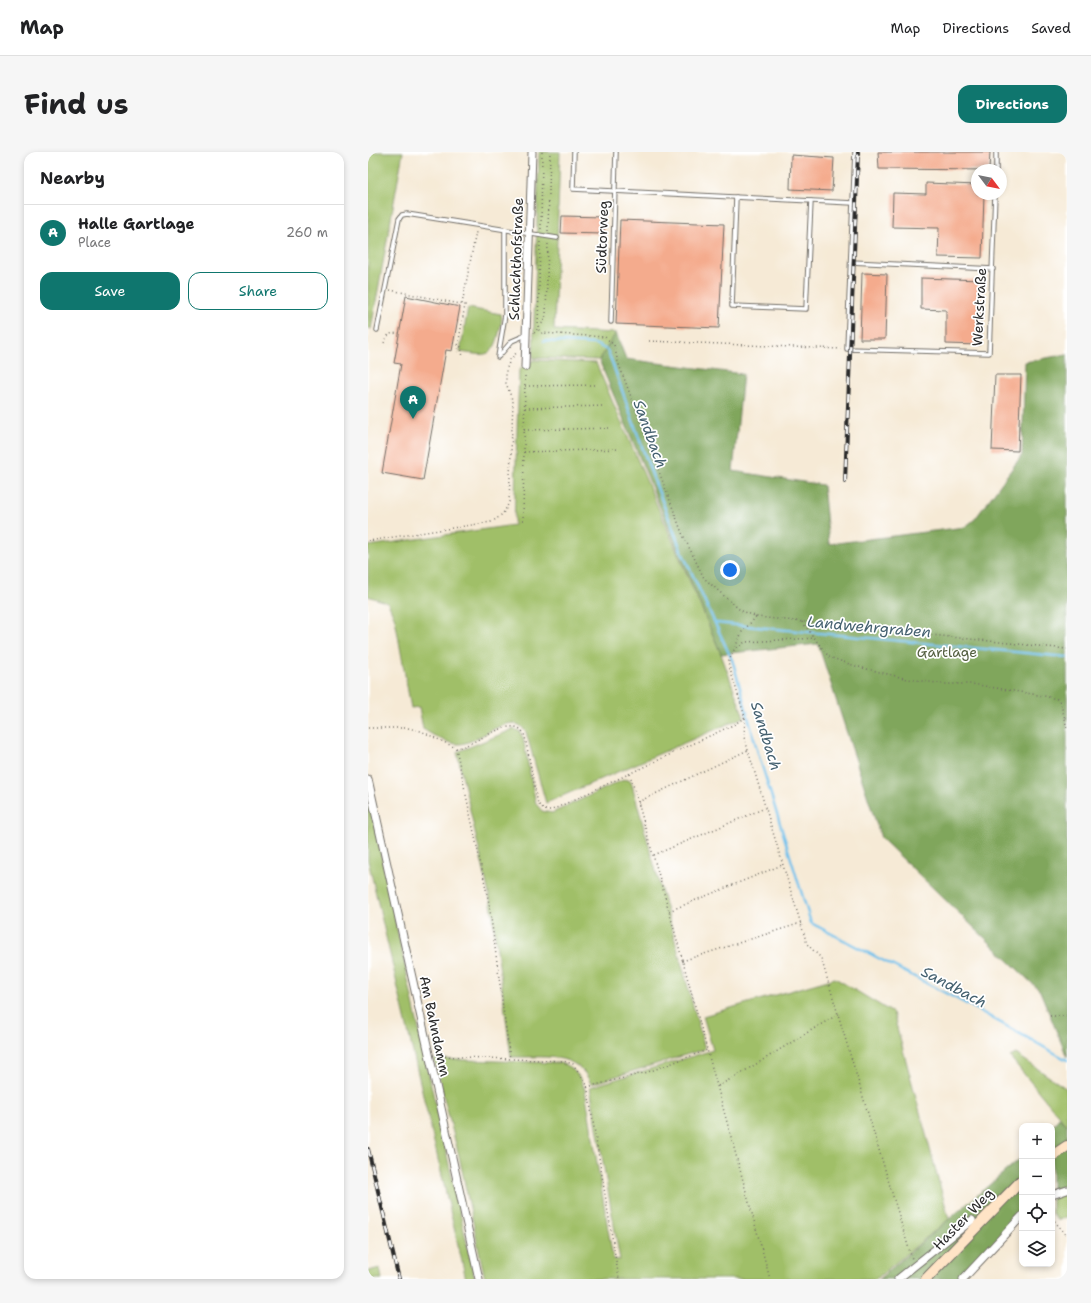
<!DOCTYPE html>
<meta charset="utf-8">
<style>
body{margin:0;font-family:"Shantell Sans",sans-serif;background:#f6f6f6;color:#202124}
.controls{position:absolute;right:12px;bottom:12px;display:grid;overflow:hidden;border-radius:8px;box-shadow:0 2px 6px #0003}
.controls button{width:36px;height:36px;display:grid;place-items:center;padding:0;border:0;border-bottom:1px solid #e0e0e0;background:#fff;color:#202124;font:20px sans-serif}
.compass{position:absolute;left:603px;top:12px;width:36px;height:36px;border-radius:50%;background:#fff;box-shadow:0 2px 6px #0003;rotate:122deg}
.you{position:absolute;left:362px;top:418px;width:14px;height:14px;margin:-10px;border:3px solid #fff;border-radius:50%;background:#1a73e8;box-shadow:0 0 0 6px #1a73e833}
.badge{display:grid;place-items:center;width:26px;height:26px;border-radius:50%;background:#0f766e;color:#fff;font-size:13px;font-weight:700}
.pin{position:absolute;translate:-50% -33px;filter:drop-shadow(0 1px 2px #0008)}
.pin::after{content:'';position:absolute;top:21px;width:14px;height:12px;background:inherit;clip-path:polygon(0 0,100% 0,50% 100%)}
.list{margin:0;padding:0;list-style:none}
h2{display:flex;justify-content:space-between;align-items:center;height:52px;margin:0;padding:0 16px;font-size:17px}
h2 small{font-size:13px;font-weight:400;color:#757577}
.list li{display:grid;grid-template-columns:26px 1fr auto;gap:12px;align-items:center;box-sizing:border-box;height:56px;padding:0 16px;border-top:1px solid #e0e0e0}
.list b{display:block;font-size:15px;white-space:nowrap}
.list p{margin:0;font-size:13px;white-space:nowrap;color:#757577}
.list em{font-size:13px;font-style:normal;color:#757577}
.actions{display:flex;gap:8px;padding:12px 16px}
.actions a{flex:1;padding:9px 0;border:1px solid #0f766e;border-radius:12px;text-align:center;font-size:14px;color:#0f766e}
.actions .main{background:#0f766e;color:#fff}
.icon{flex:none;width:22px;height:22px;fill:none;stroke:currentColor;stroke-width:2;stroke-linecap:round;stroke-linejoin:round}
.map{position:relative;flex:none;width:699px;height:1127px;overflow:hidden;border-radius:12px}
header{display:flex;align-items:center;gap:24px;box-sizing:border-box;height:56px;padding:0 20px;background:#fff;border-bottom:1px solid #e0e0e0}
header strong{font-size:19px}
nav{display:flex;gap:22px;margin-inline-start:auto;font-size:14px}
.intro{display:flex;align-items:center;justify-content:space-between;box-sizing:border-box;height:96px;padding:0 24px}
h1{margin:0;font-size:28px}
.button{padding:10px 18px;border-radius:12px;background:#0f766e;color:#fff;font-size:14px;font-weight:700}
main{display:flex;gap:24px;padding:0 24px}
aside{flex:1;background:#fff;border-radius:12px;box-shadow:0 2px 6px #0003}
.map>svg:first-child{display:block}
</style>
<header>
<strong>Map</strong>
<nav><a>Map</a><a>Directions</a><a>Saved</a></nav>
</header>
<div class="intro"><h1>Find us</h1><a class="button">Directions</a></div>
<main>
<aside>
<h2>Nearby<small></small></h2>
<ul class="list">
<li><span class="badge">A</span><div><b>Halle Gartlage</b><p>Place</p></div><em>260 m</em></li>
</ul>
<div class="actions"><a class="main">Save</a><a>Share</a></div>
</aside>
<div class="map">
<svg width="699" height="1127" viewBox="0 0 699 1127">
<rect width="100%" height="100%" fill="#fff"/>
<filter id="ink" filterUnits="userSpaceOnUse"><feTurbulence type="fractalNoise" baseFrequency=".025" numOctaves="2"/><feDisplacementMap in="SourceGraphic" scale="8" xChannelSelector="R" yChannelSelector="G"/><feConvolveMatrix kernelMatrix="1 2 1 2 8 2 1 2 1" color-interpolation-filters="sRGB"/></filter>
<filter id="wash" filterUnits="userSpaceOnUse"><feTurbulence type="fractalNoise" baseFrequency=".012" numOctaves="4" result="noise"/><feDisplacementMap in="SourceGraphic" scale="16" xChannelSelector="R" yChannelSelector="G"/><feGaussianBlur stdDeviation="0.9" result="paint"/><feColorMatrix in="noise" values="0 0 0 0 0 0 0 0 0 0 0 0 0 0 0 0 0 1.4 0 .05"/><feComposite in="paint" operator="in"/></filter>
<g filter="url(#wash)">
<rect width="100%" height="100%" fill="#f6ead6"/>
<g fill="#a0bf67" stroke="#667549">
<path d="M0,0h35l-32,177 -3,-1z"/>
<path d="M171,0h21l-6,178 62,3 -17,27 -66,-2z"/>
<path d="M100,156l33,6c2,6 -1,13 -2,19 -6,27 -16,22 -39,19z"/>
<path d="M166,208l62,3 125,291 23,63 -198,86 -20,-71c-2,-2 -4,-6 -7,-7 -15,-9 -44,20 -61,19 -11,0 -25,-9 -35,-15l-4,-22 -8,1 -16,-89 -7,-16 -20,-7v-50l146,-21 5,-155z"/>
<path d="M146,577l5,2 4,7 13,66 6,7 10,2 73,-34 6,2 74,268 -114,35c-14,-34 -49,-26 -80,-27l-20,-154 -34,-151z"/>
<path d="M0,643l57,263 50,221h-9l-98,-419z"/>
<path d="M467,826l58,35 56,206 -73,60h-391l-26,-123 -25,-97 126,4c15,5 20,13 25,27l28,169 7,1 -30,-173 123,-37 -10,-34z"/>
<path d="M648,902l51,35v37l-57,-69z"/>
<path d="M699,1040v25l-10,3 -5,-6v-15l3,-4z"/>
<path d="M12,1116l2,11h-14v-8z"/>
</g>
<g fill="#80a65c" stroke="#566844">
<path d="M248,181l10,26 117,15 -10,97 90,14 6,59 136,-17 10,-8 47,-64 3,-93 42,-8v703l-27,-66 -159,-153 -63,-194 -97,10 -122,-294z"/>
<path d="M691,966l8,8v60l-15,5v-64z"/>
<path d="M654,1005v56l-63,66h-80z"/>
</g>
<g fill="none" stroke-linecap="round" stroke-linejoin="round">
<g stroke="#71c1ec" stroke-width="2.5">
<path d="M176,189l51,3 12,6 5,12 39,110 30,78 52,112 25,91 53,170 165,86 91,51"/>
<path d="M348,471l351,34"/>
</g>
</g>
<g id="blocks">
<g fill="#f4ab8d">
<path d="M510,0h112l-1,18 -110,-1z"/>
<path d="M423,3l43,3 -2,33 -42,-2z"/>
<path d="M558,31l51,2v9h7l-2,64 -44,-1 1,-29 -47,-1 1,-34 33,1z"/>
<path d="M194,64l42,1v17l-43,-1z"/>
<path d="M252,68l104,4 -5,104 -103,-4z"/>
<path d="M494,121l25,1 -2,65h-25z"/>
<path d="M553,126l61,2 -2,65 -34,-1v-34l-25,-1z"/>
<path d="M38,144l54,11 -8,44 -6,-1 -23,130 -41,-7 19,-109 -7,-1z"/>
<path d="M627,223h26l-3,76 -26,-1z"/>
</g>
</g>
</g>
<g filter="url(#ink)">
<use href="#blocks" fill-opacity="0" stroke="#726e67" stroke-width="1"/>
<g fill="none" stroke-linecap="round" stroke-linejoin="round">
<defs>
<g id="lane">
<path d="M206,0l-1,37 280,14"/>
<path d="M487,0l-8,197 142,4 6,-159"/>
<path d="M628,18v-18"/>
<path d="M368,45l-4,109 74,3 5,-108"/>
<path d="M483,110l142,7"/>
<path d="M243,170l5,-170"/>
<path d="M9,178l22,-111 3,-4 5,-1 150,24"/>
<path d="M131,204l13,-15 14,-6"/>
<path d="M130,205l7,-42v-85"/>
</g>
<g id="street">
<path d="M157,215l7,-215"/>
<path d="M0,627l111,500"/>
<path d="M684,1043l15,-5"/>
<path d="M530,1127l74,-59"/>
<path d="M595,1127l59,-63"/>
</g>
<g id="secondary">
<path d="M684,1004l15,-10"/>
<path d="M558,1127l96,-99"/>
</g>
</defs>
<use href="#lane" stroke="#726e67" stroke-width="5.5"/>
<use href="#street" stroke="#726e67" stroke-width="9"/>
<use href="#secondary" stroke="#726e67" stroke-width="12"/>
<g stroke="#726e67" stroke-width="1.5" stroke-dasharray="1 3" stroke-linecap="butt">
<path d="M173,77l1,-77"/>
<path d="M180,79l2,-79"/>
<path d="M172,90l-2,87 4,4 63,4 9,8 4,17 64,171 22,45 36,32 17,7 310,32"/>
<path d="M22,138l75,15 -8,47"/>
<path d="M94,152l14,-72"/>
<path d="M166,181l10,-12 2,-6 2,-73"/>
<path d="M281,189l192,8"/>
<path d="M16,191l5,-9 10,-1"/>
<path d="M157,234l70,-1"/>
<path d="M157,256l80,-2"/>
<path d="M156,278l88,-2"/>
<path d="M156,300l96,-3"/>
<path d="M155,369l2,-146"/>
<path d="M0,389l123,-19c10,-5 14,-10 18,-20l4,-100 -7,-19v-13l4,-10 7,-8"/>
<path d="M388,465l-14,15 -14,31 17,54 -1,20 63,207 14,14 91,301"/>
<path d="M434,470l27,35 26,9 53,13 36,5h28l72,12 13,3 3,3 5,17 2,-3"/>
<path d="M369,496l8,-6 70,-4"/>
<path d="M697,567l2,11"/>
<path d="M0,576h40l13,3 35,17c18,-1 61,-39 69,-11l13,67 7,6h7l183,-86 10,-7"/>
<path d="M88,596l33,155 21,156"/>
<path d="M262,622l39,137 101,368"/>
<path d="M270,650l110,-52"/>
<path d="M286,703l111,-47"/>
<path d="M301,759l113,-46"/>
<path d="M314,809l119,-38"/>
<path d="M682,864h17"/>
<path d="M69,904l126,5 10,3 14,21 32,194"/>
<path d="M350,934c41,-22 80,-49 121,-72"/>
<path d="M219,935l61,-15 59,-22"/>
<path d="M684,1066l15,18"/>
</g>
<use href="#lane" stroke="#fff" stroke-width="3.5"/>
<use href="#street" stroke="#fff" stroke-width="7"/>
<use href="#secondary" stroke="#ffe4c6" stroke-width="10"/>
<defs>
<g id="rail">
<path d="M477,330l13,-330"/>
<path d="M0,997l31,130"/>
</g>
</defs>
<use href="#rail" stroke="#2b2b2b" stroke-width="4"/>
<use href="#rail" stroke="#fff" stroke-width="2.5" stroke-dasharray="8" stroke-linecap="butt"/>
<path stroke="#726e67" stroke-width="1.5" stroke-dasharray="1 3" stroke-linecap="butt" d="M85,191l8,4 2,10"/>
</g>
</g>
<g text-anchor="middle" stroke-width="3.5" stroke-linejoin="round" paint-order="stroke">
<g font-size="14" fill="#2b2b2b" stroke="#fff">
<text transform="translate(234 85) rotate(-88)" y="5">Südtorweg</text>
<text transform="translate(148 107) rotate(-88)" y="5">Schlachthofstraße</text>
<text transform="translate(611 155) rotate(-87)" y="5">Werkstraße</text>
<text transform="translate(67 874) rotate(78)" y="5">Am Bahndamm</text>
<text transform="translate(595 1067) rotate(-46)" y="5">Haster Weg</text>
</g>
<g font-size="14" fill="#545f40" stroke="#fff">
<text x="579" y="505">Gartlage</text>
</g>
<g font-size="15" font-style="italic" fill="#44606f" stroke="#fff">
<text transform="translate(282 282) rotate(70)" y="5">Sandbach</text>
<text transform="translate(501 475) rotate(5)" y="5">Landwehrgraben</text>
<text transform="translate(398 584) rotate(73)" y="5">Sandbach</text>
<text transform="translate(586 835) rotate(28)" y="5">Sandbach</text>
</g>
</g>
</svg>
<div class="controls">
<button>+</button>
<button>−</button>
<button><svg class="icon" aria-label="locate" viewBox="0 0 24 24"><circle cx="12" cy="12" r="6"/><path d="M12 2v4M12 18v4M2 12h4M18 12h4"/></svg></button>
<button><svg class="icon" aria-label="layers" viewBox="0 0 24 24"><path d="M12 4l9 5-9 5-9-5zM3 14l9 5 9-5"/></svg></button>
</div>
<svg class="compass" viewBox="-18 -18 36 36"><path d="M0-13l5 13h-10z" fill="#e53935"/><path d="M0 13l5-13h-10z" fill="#757577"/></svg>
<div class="you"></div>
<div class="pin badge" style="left:45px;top:267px">A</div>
</div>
</main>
